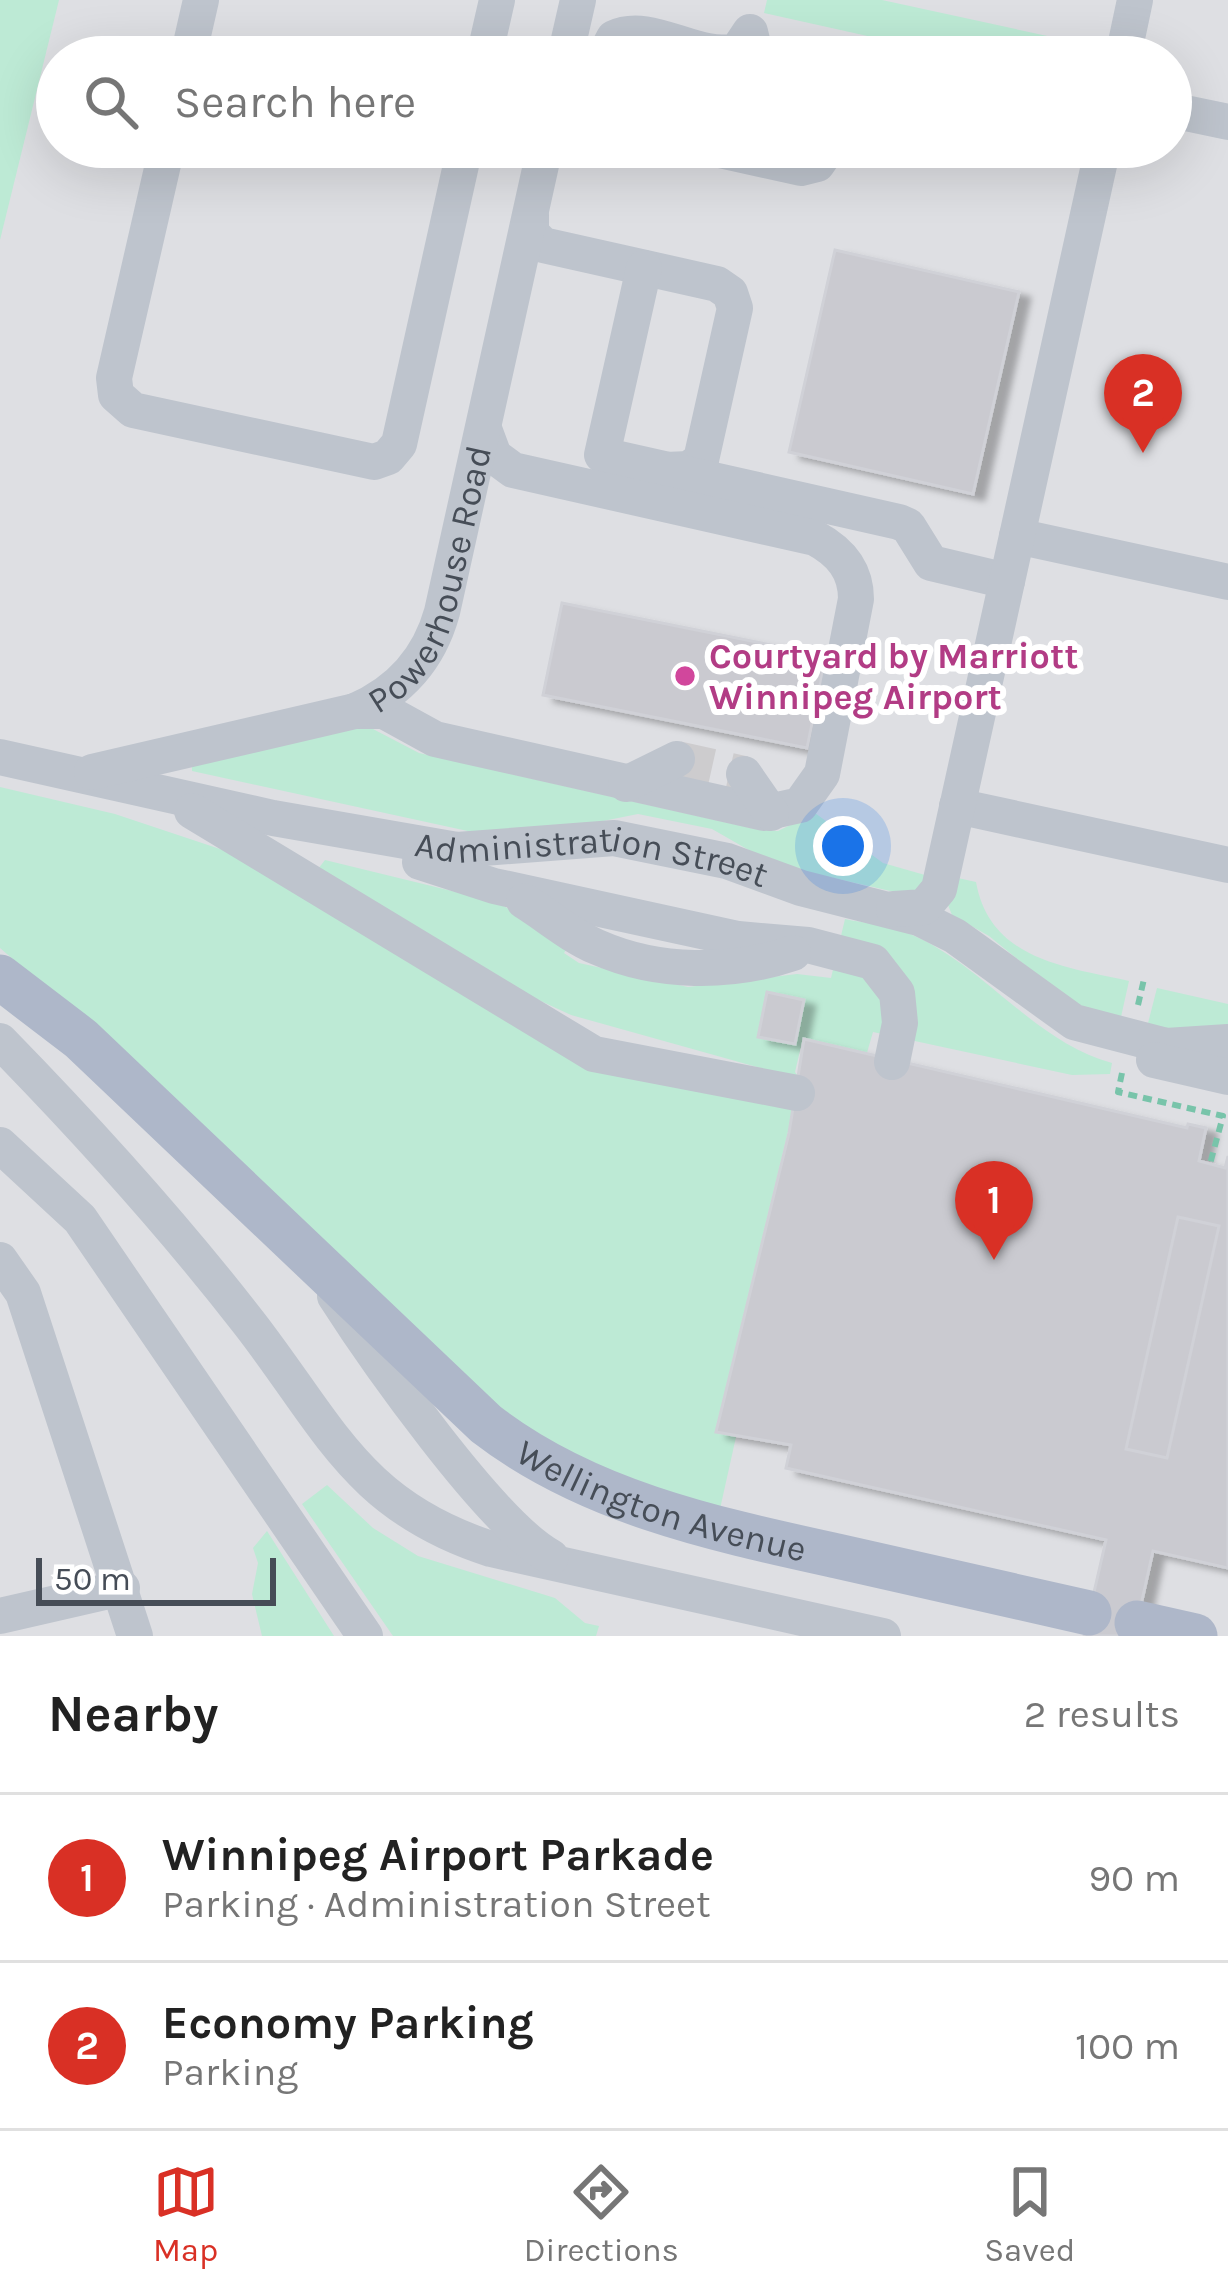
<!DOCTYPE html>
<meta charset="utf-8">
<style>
body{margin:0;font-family:Karla,sans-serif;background:#f2f2f2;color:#222}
.scale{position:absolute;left:36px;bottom:30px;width:240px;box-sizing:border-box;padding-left:12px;border:6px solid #464d57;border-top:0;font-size:33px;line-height:42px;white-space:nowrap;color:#464d57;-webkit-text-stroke:9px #fff;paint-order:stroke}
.you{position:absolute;left:843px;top:846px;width:42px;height:42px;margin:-30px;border:9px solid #fff;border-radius:50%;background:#1a73e8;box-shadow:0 0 0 18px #1a73e833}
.badge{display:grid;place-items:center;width:78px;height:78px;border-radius:50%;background:#d93025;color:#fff;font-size:39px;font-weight:700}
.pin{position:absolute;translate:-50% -99px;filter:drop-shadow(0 3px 6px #0008)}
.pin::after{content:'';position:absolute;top:63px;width:42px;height:36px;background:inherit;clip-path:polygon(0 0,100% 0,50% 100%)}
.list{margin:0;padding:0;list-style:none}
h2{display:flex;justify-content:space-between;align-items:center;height:156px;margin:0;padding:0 48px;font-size:51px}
h2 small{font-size:39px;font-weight:400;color:#767676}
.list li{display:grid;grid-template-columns:78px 1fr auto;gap:36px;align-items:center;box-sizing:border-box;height:168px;padding:0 48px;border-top:3px solid #e0e0e0}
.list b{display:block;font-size:45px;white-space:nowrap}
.list p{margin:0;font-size:39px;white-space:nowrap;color:#767676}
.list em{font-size:39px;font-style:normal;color:#767676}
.icon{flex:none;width:66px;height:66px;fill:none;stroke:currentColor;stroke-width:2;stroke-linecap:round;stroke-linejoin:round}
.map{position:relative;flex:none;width:1228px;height:1636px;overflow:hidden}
.search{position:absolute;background:#fff;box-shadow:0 12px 48px #0002;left:36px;right:36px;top:36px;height:132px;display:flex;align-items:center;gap:30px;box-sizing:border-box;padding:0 42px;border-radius:66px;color:#767676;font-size:45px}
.sheet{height:492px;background:#fff}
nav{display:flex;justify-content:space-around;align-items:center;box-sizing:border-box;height:168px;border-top:3px solid #e0e0e0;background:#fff;font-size:33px;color:#767676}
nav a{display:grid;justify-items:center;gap:6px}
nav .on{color:#d93025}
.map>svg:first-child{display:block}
</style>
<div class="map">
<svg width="1228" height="1636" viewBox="0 0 1228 1636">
<defs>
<filter id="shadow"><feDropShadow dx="11" dy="6" stdDeviation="3" flood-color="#0004"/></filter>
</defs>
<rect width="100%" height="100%" fill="#efecec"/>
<path fill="#dedfe3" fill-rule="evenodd" d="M0,0h1228v1636h-1228zM57,57h1114v90h-1114z"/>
<g fill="#bdead5">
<path d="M0,0h59l-59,240z"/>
<path d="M767,0h115l207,45 13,12h-140l-198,-44z"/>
<path d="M343,729h30l46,24 336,76 23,2 37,-18 68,50 49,14 -7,13 -26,3 -126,-29 -61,-35 -74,-15 -85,17 -67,4 -294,-64v-7z"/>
<path d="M0,787l115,27 114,38 337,200 228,55 -79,325 21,5 -16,72 -92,-24 -124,-63 -389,-375 -115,-99z"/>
<path d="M325,860l172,42 72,43 -5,8 15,10 109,24 109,-13 34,4 14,-59c18,4 38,5 55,11 81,29 129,110 212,133l-2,11 -38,1 -199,-43 -7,24 -63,-18 -8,34 5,7 -229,-64 -54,-25 -199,-121z"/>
<path d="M958,878l18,4c14,78 90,85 153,99l-10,45 -42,-19 -88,-71 -37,-21 -4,-10z"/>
<path d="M1157,988l71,16v25l-82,2z"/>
<path d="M327,1485l46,43 45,28 137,42 30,25 14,3 -3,10h-203l-91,-132z"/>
<path d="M267,1531l67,105h-72l-10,-42 6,-31 -5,-15z"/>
</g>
<g fill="#cacad0" stroke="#d0d1d7" stroke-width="3" filter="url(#shadow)">
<path d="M835,250l184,42 -46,202 -184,-42z"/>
<path d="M562,603l264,53 -19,92 -264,-53z"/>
<path d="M767,992l37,8 -9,44 -37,-7z"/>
<path d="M804,1039l383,89 1,-4 18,4 -7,33 26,7 3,-12v412l-75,-17 -19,85h-50l22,-96 -320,-72 5,-23 -75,-13 73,-299z"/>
<path d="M1178,1217l41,9 -52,232 -41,-9z"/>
</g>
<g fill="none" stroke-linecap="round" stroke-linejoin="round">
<path stroke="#cdccce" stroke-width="36" stroke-dasharray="36 18" stroke-linecap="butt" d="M677,759l67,15"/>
<g stroke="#78c4aa" stroke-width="6" stroke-dasharray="9 6" stroke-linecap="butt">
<path d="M1138,1005l6,-26"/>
<path d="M1122,1073l-4,19 105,24 -13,48"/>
</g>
<g stroke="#bec4cd" stroke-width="36">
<path d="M188,57l13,-57"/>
<path d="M484,57l13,-57"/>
<path d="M565,57l13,-57"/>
<path d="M604,57l10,-19c38,-18 85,25 124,12l12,-18 6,25"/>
<path d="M1123,57l12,-57"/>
<path d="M1171,110l57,12"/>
<path d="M167,147l-53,231 2,17 17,15 241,52 14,-5 11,-13 66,-297"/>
<path d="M706,147l95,21 16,-4 12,-17"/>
<path d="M531,215v18l12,12 174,39 13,9 5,15 -34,152 -12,9 -23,1"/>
<path d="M644,268l-42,187 297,67 9,4 23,37 76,18"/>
<path d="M1017,536l211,46"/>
<path d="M355,711h29l51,28 329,74 36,-8 22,-31 34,-175c0,-29 -15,-47 -41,-61l-302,-68 -19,-14 -10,-27"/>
<path id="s1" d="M0,757l273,61 184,32 157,-12 113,23 74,27 118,30 36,18 119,86 92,24 62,-4"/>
<path id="s2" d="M92,772l263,-61c44,-19 74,-52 87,-99l103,-465"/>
<path d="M744,774l27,39"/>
<path d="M626,784l51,-25"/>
<path d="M957,806l271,59"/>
<path d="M192,811l402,243 203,39"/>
<path d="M420,862l74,24 244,53 70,6 65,17 24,31 3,30 -8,39"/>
<path d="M524,901c24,15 47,35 73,46 61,27 134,27 196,6"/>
<path d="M894,909l30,-2 15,-18 164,-742"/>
<path d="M0,1041c87,89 173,184 249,282 80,103 108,183 242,226l392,87"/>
<path d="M1154,1060l74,17"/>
<path d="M0,1145l80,74 285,417"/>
<path d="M0,1260l23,33 112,343"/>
<path d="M335,1296c39,61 157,229 216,261"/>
<path d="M0,1616l122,-28"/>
</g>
<g stroke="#aeb7c9" stroke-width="45">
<path id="s3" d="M0,977l81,62 405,385c101,78 228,105 351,132 84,19 168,38 252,57"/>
<path d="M1137,1623l58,13"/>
</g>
</g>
<circle fill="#d1479c" stroke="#fff" stroke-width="4.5" cx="685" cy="676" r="12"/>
<g text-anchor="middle" stroke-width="12" stroke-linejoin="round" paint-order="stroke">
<g font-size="36" fill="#464d57" stroke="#fff">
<text dy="13" stroke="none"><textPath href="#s2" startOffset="432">Powerhouse Road</textPath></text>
<text dy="13" stroke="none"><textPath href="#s1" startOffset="603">Administration Street</textPath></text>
<text dy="13" stroke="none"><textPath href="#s3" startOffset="855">Wellington Avenue</textPath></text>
</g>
<g font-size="36" font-weight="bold" fill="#b23c85" stroke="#fff" text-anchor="start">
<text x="709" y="668">Courtyard by Marriott<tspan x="709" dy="41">Winnipeg Airport</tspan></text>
</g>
</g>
</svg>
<div class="scale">50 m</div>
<div class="you"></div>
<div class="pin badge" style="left:994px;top:1260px">1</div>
<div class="pin badge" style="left:1143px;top:453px">2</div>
<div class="search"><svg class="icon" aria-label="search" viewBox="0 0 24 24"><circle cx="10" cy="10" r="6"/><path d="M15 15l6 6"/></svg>Search here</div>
</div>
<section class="sheet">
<h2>Nearby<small>2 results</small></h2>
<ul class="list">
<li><span class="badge">1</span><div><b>Winnipeg Airport Parkade</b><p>Parking · Administration Street</p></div><em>90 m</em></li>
<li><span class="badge">2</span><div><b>Economy Parking</b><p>Parking</p></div><em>100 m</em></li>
</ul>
</section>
<nav>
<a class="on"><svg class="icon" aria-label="map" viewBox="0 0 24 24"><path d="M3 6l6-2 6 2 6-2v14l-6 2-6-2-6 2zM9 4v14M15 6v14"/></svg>Map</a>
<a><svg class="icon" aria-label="directions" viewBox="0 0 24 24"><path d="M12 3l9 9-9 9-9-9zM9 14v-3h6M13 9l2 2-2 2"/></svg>Directions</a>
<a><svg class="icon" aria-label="saved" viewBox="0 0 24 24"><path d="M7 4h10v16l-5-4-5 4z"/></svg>Saved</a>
</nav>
